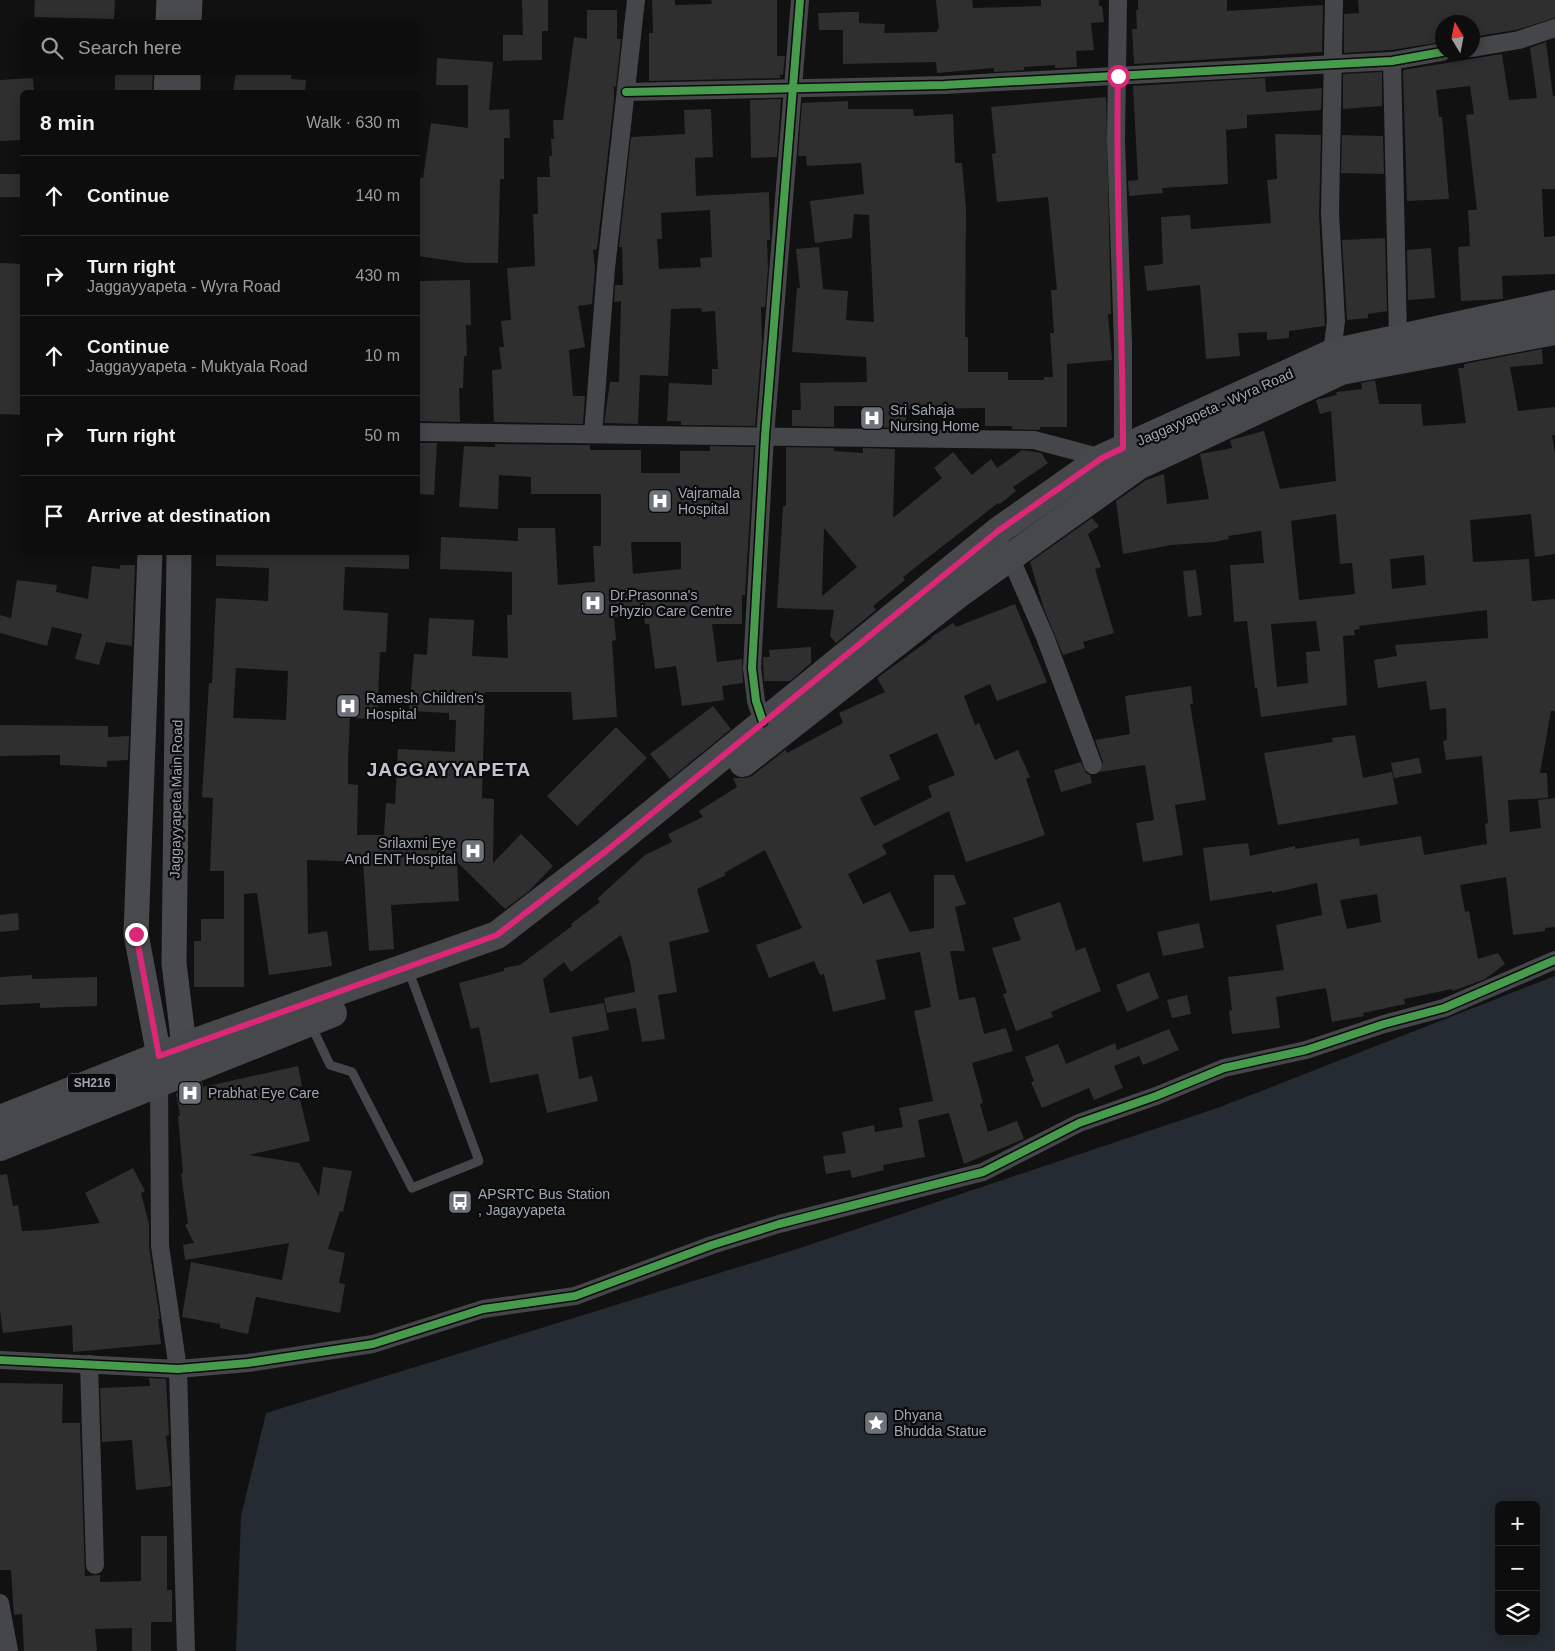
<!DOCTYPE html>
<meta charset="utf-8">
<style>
body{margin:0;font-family:Helvetica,sans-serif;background:#161616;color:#f1f3f6}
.controls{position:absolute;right:15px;bottom:15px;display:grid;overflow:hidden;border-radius:8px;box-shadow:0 2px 12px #0003}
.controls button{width:45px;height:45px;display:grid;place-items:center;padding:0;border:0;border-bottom:1px solid #2d2d2e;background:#0d0d0d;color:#f1f3f6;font:25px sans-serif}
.compass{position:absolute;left:1435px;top:15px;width:45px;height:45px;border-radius:50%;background:#0d0d0d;box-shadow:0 2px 12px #0003;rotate:350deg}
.stop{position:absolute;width:15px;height:15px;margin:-11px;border:4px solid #db2777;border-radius:50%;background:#fff}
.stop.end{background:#db2777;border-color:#fff;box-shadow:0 1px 5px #0008}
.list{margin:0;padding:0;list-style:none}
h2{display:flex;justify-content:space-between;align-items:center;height:65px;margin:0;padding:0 20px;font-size:21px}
h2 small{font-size:16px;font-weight:400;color:#9a9c9d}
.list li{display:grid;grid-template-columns:32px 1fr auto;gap:15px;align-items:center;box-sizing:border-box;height:80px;padding:0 20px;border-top:1px solid #2d2d2e}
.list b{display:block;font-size:19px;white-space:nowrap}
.list p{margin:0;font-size:16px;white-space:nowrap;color:#9a9c9d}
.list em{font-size:16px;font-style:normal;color:#9a9c9d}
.icon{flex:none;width:28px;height:28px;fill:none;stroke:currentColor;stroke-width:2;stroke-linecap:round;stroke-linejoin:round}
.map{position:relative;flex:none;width:1555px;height:1651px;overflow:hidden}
.search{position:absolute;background:#0d0d0d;box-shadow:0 2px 12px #0003;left:20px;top:20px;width:400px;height:55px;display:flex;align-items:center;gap:12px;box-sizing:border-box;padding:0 18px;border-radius:8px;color:#9a9c9d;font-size:19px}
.panel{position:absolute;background:#0d0d0d;box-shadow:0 2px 12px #0003;left:20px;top:90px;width:400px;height:465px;border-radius:8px}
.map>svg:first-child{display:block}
</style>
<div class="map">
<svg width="1555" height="1651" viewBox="0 0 1555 1651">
<rect width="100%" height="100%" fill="#111"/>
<path fill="#242b32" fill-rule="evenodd" d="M1555,976v675h-1319l5,-135 25,-103 531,-164 423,-142zM1499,1505h37v127h-37z"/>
<g fill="#2f2f30" fill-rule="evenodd">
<path d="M35,0h80l-1,19 -80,-2z"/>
<path d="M522,0h26v31h-6v29l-39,1v-26h20z"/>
<path d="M652,0h23v5l37,-1 -1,-4h66v56h8l-2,19h-3v3l-131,3v-48h4z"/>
<path d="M936,0h36l1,8 68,-2v-6h58v6h3l2,16 -13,1 3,27 -18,1 1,16 -22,1v-3l-31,2v3l-30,2v-4l-57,5 -1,-11 -93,2v-34h-24l-1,-17 30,-1h11v11l26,1 -1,9 53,-1v-2l2,-1z"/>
<path d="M1138,0h89v11l96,-6 -1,47 -188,12 -2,-35h5l-1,-19h2z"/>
<path d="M1358,0h197v18l-39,12 -44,7v-15h-30v20l-51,8 -47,3v-39l15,-1z"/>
<path d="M587,10h30v29h4l-5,48 -2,-1v14l-17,149 -4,1 2,18 -3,36 -14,2 7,41 -16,3 4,46h12l-2,28 -89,-2 -2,-52 10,-1 -3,-22h5l-3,-26 10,-1 -4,-52 28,-2 -2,-52h5l-1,-37h13l-1,-21h3l-1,-17h3l-1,-19h10l11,-83 13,2z"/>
<path d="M1546,42l7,54h2v93h-13l2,48 11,-1v38l-53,2 1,23 -42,2 -3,-54 12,-1 -2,-36h9l-11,-95 8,-1 -4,-28 -34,4 3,27h3l7,82 -42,2 -4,-131 99,-16 7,46 28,-2 -7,-50z"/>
<path d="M437,58l56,4 -4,48 20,-1 1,29h-6v41h-4l-2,84h-32l-48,-7v-79l5,1 8,-55 37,5v-43h-32z"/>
<path d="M115,72l38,1 -1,19h-37z"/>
<path d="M236,72h55v7l15,1 -1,12h-72z"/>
<path d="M1382,72v34l-39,3v-35z"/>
<path d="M33,78l1,14h-12v48l-22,1v-61z"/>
<path d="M1265,78l1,14 56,-4 -1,22 -74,5v13l-21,2 2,54 -66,4 1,5 -34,3 -1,-15 10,-1 -5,-94z"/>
<path d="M1106,97l5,217h-3l4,46 -45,4v63h-27v3l-28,-1v-3h-27v-18l-79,1v19l-43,-1v-21h-29v21l-42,-1v-16h9l-1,-27 67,-1 -1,-25 -74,-5 5,-64h3l-4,-39 23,-2 4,42 25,2 -2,29 28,2 -5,-107 -15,-1 -2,24 -37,5 -5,-42 54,-7 -3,-31 -54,3 -1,-10h-8l4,-53 46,-2v8h65l1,7 39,-2 2,49h7l4,45 -1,129h3v35h40v8h36v-3h9l-3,-44h4l-3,-43h6l-9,-93 -51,5 -5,-48 4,-1 -5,-46z"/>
<path d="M781,99l-4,58 -26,1 -1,-58z"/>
<path d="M711,109l2,48 -18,1 1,38 73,-4 1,43v5h-3l1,28 -3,39h-4l1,35 -7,84 -74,-1v-4h-14l2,-38 43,2v-16h6l-3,-58 -13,1 -1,-4 -30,1 -3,67 -28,-1 -2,49 -34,-1 6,-41h9l2,-81 -7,1 1,-17h8l-1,-38h-3l12,-110 54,-3 -1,-24zM710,210l2,47 -12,1 1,9 -42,2 -2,-30h5l-1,-26z"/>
<path d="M1275,134l46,1 -2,79 6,112 -36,5v7l-22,2v-8l-29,1 2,23 -34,3 -6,-74 -53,6 -3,-25 19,-2 -2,-47 29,-2 1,14 80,-6 -4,-43 10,-1z"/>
<path d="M1342,135l41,1 1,38 -43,-1z"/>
<rect x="0" y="174" width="22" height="23"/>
<path d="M1385,238l2,73 -19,3v4l-21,2 -5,-80z"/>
<path d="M1431,248l4,50 -27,2 -1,-50z"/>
<path d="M0,263l22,1v151l-22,-1z"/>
<path d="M470,280l1,45h-5l1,31h-3l-1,32h-4l1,34 -42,-1 2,-66h-2v-74z"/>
<path d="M1542,349l1,15 -33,3 8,44 37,-4v28h-3l3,18v101l-20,3 -4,-43 -61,6 3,42 56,-3 3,42 23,-2v112h-4l-11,62h7l1,25 -40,2 2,32 31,-4 -3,-28 17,-2v129l-10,1v3l-32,4 -7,-58 -46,8 5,27 4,-1 9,48 20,-6 7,11 -20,15 -32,12 -1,-2 -48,10 1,5 -42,9 1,3 -32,6 -6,-34 -50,9 4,31 -48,6 -3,-23 3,-1 -4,-33 56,-7 -8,-45 46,-10 -5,-32 -45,10v-2l-62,10 -7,-53 45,-5 2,13 45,-10v3l64,-11 1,8 61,-10 3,19 63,-11 -2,-20 3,-1 -6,-67 -36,4 -3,-19 4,-1 -1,-32 -16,2 -4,-29 -48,7 -4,-28 23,-4 -2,-11 93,-7 -1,-28 -128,16 1,3 -6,1 1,5 -12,1 4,69 -86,12 -4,-29h-2l-8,-67 -13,1 -4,-57 34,-2 -3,-32 -33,5 1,3 -15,3 -43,3 -48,9 -7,-53 30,-21 18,-6 3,30 42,-5 -9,-45 32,-6 -2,-8 34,-9 16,58 56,-8 -5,-70 -11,3 -4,-14 21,-5 -1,-3 26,-3 -1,-6 14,-3 4,24h42l2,22 43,-3 -8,-55h6v-4zM1336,514l4,50 12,-1 3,31 -56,6 -8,-79zM1424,555l2,30 -34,4 -2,-30zM1316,621l4,30 -14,1 2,31 -31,4 -6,-63zM1377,894l4,28 -34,7 -7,-29z"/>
<path d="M418,443h19l-3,52 -16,-1z"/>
<path d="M495,444l95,1v5h51v23h39v-22h30v-5l44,1 -9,148h-3v29h-30l5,38 25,-3 1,24 -21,3 2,14 -42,6 -6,-40 -21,3 -6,-45h-4l-1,-9 -30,2 2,23 -4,1 5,76 -44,3 -2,-28h-86l-3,106 12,1 -1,64 28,-29 32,32 -24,25 -24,18 -48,-47 2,39 -68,4 3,44 -25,2 -6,-89 -56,-2 1,74 19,-3 5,35 -63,9 -12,-82 -13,1v93h-50v-46h7v-22h23v-48h-14l3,-73 -11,-1 7,-114h3l4,-85 52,3 1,-33 -53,-2v-14h193v17l-64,-2 -2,43 45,3 -2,39h-6l-3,67 -27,-1 -2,40v26l10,1 -1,50h27l2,-32 9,1 3,-55 57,3 1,-32h-7v-7l-40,-2 5,-57 13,1 2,-37 45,2 -2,36 36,2 -1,-43h5v-43l-72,-3 1,-32 77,4v-13h37l3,57 37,-3 -2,-36h8v-52h-70v-17l-32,-2 -1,34 -39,-2 5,-61 31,1zM631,542h50v27l-48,5zM236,668l52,3 -2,49 -53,-2z"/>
<path d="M786,447l48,1v3l29,2v-5l32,1 -2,69 49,-40 -8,-10 19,-16 19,23 19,-16 6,9 25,-18 19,3 7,10 -35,24 3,4 -16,13 -2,-1 -95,74 2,3 -32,26 3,4 -40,33 -6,-7 4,-26 -57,-2 6,-102h3zM824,528l33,39 -35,29z"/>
<path d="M1092,518l7,8 -11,8 13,33 -6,2 19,64 -31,9 2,6 -22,7 -19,-46 -14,-47z"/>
<path d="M120,565h15l-3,81 -26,-4 -7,23 -24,-6 7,-25 -30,-7 -5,19 -47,-13v-18l11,3 6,-38 40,5 -1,7 32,7 4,-33 28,3z"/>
<path d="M1196,570l6,45 -14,2 -5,-46z"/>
<path d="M1015,604l32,78 -50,19 -7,-17 -26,12 11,29 4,-2 16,37 23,-10 12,27 -4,2 19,56 -79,27 -17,-51 -67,34 5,9 -39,20 15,30 27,-12 20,40 24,-4v-53h20l12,29 -11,3 10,44h-15l9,49 16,-3 9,37 22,-6 7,23 -41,12 11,40 -3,1 8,28 29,-11 7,18 -60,25 -15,-51 -31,7 7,37 -42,8 1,5 -32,8 -2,-8 -24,4 -3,-18 23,-3 -4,-21 32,-7 1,7 28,-5 -4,-19 34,-7 -19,-90 17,-4 -11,-55 -44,8 10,39 -53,13 -9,-38 -4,1 -6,-14 -45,17 -13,-33 46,-17 -37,-78 -41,23 2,2 -29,14 12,43 -40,10 8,50 -19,3 7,44 -23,3 -6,-34 -29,5 -3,-15 31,-6 -5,-31 -9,-26 -50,37 -7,-10 -21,17 7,34 54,-10 5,27 -37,7 7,42 13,-3 6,25 -51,12 -9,-39 -48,9 -11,-56 -8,2 -12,-46 45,-12v-3l16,-3 52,-39 -1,-2 29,-22 -3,-3 48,-44 27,-13 -4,-8 35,-17 -4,-6 38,-24 -4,-9h13l6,-2 33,-26 2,3 56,-30 -4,-10 46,-21 -8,-14 55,-40 -1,-1 22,-14 3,4zM937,733l18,42 -27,11 4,11 -58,29 -14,-28 40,-19 -11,-24z"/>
<path d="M811,647v16l-21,18h-26l-1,-24h7l-1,-7z"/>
<path d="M1191,686l2,18h-3l16,96 -31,5 8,50 -40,7 -7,-39 18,-3 -9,-55 -45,7 3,-10 -8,-22 35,-6 -5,-38z"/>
<path d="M713,706l18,23 -61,50 -20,-25z"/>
<path d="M0,725l108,1v11l21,-1 -1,24 -21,1v6l-47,-2v-10l-60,1z"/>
<path d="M616,727l31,31 -70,68 -30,-30z"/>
<path d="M1355,735l8,43 29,-6 6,32 -120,21 -14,-72 69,-11 -1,-4z"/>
<path d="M1419,758l3,15 -28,5 -3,-15z"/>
<path d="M1081,762l5,11 4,2 2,8 -31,9 -7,-22z"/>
<path d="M1060,902l16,49 9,-4 16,44 -50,21 2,5 -37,14 -13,-37 4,-1 -15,-45 29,-8 -8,-22z"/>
<path d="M18,913l1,17 -19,2v-17z"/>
<path d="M1199,923l5,25 -41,8 -6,-24z"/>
<path d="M1149,972l10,26 -32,14 -11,-27z"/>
<path d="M32,975v4l65,-2v29l-57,2v-5l-40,2v-28z"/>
<path d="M1187,995l4,19 -19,4 -5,-18z"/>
<path d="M1169,1029l10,21 -36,15 -4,-9 -25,10 9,22 -29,12 -5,-12 -47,20 -11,-26 3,-1 -9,-24 33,-13 8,20 49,-21 2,7z"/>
<path d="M298,1066l4,20 -5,1 13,54 -61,14 50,8 20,33 4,-29 29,4 -9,41 -3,-1 -12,38 17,4 -6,30 6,1 -5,29 -84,-16 -8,37 -28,-6v-4l-38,-7 9,-55 91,18 7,-37 -104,17 -2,-15 11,-2 -9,-18 3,-1 -7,-50 2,-1 -5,-57h2l-4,-23 26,-11 1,5z"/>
<path d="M133,1168l12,23 -4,2 8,31v23l11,72h-2l3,25 -88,8 -1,-27 -69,8 -3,-22v-136l7,-1 6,32 5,-1 4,26 22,-1 56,-7 -15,-30z"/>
<path d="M149,1378l17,1 3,56 -3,1 5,50 -35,4 -4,-50 -30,2 -2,-54 50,-2z"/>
<path d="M0,1383l63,1 -1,39h18l5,153 15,-1v7l41,-1v-45h26v54h5v32h-21v29h-19v-23l-37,1 2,22h-73l-2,-37 -8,1 -3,-45h-11z"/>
</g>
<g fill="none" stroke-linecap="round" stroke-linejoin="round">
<path stroke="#45464a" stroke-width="9" d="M311,1025l19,40 22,7 60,116 67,-27 -71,-192"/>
<g stroke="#45464a" stroke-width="18">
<path d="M1118,0l-2,140 7,203v105"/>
<path d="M1472,48l47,-8 36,-12"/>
<path d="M1392,61l6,278"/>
<path d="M626,92l318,-7 448,-24 50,-9"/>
<path d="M1332,353l4,-32 -6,-108 4,-213"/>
<path d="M418,432l616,8 68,18"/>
<path d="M593,434l13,-166 30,-268"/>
<path d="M1007,550l38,87 48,128"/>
<path d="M763,722l-7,-21 -4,-33 13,-232 35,-436"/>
<path d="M159,1074l1,172 18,123 8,282"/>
<path d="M0,1360l178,9 70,-6 125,-19 110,-35 92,-13 137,-51 67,-21 204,-52 96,-49 77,-27 68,-28 82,-18 78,-26 60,-16 111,-48"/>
<path d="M89,1364l6,201"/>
<path d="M0,1603l9,48"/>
</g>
<g stroke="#494a4e" stroke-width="25">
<path d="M168,22l1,-22"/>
<path d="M189,22l1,-22"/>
<path d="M166,92l1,-20"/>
<path d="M188,92v-20"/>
<path d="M150,552l-14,382 23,122"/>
<path d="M179,552l-5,411 10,83"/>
</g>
<g stroke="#47484c" stroke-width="28">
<path d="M743,763l217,-170 178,-127 203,-95 214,-40"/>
<path d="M0,1119l184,-73 313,-111 109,-84 392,-320 104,-73 230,-105 223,-49"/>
<path d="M0,1147l333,-134"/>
</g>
<defs>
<g id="cycleway">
<path d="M626,92l318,-7 448,-24 50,-9"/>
<path d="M763,722l-7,-21 -4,-33 13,-232 35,-436"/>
<path d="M0,1360l178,9 70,-6 125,-19 110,-35 92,-13 137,-51 67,-21 204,-52 96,-49 77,-27 68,-28 82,-18 78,-26 60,-16 111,-48"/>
</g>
</defs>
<use href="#cycleway" stroke="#0b0b0c" stroke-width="11"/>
<use href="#cycleway" stroke="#469c4c" stroke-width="8"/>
</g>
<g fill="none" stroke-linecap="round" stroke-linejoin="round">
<path stroke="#db2777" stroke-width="6" d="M136,934l23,122 338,-121 109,-84 392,-320 104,-73 21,-10c0,-124 -8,-248 -5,-372"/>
</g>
<defs>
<symbol id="hospital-square" viewBox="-11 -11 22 22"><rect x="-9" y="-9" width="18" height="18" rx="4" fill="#6e727a" stroke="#0b0b0c"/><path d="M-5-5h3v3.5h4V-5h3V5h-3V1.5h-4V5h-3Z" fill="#fff"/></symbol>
<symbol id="bus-square" viewBox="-11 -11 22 22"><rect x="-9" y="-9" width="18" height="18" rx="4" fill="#6e727a" stroke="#0b0b0c"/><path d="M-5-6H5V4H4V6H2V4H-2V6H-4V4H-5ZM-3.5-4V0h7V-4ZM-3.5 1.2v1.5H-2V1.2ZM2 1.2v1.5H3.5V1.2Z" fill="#fff"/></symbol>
<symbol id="sight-square" viewBox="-11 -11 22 22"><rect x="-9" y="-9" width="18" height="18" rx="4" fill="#6e727a" stroke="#0b0b0c"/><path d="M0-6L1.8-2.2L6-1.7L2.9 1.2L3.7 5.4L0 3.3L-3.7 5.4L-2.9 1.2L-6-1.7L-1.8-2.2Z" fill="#fff"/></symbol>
</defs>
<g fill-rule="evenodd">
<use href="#hospital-square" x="858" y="404" width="28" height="28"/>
<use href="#hospital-square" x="646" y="487" width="28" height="28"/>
<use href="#hospital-square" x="579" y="589" width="28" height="28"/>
<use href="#hospital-square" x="334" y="692" width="28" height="28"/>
<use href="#hospital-square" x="459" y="837" width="28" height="28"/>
<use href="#hospital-square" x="176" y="1079" width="28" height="28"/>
<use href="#bus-square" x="446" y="1188" width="28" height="28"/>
<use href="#sight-square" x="862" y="1409" width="28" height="28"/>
</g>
<g text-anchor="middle" stroke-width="4.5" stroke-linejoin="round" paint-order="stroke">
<rect fill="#0b0b0c" stroke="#737881" stroke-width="1" x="68" y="1073.5" width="48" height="19" rx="4"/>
<g font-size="12" font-weight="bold" fill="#a0a6b3">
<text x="92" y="1087">SH216</text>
</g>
<g font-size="14" fill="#a0a6b3" stroke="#0b0b0c">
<text transform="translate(1215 407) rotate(-24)" y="5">Jaggayyapeta - Wyra Road</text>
<text transform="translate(176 799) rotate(-89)" y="5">Jaggayyapeta Main Road</text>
</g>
<g font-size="14" fill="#a0a6b3" stroke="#0b0b0c" text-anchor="start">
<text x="890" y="415">Sri Sahaja<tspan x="890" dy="16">Nursing Home</tspan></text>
<text x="678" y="498">Vajramala<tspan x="678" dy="16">Hospital</tspan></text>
<text x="610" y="600">Dr.Prasonna's<tspan x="610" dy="16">Phyzio Care Centre</tspan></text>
<text x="366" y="703">Ramesh Children's<tspan x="366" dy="16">Hospital</tspan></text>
<text x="456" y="848" text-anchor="end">Srilaxmi Eye<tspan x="456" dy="16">And ENT Hospital</tspan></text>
<text x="208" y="1098">Prabhat Eye Care</text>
<text x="478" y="1199">APSRTC Bus Station<tspan x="478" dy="16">, Jagayyapeta</tspan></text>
<text x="894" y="1420">Dhyana<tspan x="894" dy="16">Bhudda Statue</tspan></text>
</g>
<g font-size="19" font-weight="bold" letter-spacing="1" fill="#c2c5cf" stroke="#0b0b0c">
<text x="449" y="776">JAGGAYYAPETA</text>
</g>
</g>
</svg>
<div class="controls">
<button>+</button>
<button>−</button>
<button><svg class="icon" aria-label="layers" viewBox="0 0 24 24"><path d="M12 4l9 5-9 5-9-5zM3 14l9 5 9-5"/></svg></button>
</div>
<svg class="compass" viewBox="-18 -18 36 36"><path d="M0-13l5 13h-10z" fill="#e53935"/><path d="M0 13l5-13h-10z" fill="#9a9c9d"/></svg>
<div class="stop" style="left:1118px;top:76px"></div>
<div class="stop end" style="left:136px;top:934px"></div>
<div class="search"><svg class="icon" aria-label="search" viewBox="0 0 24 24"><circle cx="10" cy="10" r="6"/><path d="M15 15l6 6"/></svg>Search here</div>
<section class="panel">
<h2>8 min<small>Walk · 630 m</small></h2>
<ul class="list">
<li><svg class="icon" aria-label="ahead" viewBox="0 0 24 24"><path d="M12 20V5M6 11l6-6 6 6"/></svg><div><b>Continue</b></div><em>140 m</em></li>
<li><svg class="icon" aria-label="right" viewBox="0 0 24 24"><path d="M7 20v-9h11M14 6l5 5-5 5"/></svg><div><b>Turn right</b><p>Jaggayyapeta - Wyra Road</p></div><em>430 m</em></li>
<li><svg class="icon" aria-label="ahead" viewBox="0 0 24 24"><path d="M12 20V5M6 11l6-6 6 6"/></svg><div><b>Continue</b><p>Jaggayyapeta - Muktyala Road</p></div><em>10 m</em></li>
<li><svg class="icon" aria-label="right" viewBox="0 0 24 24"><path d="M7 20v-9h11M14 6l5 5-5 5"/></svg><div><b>Turn right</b></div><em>50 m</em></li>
<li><svg class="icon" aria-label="arrive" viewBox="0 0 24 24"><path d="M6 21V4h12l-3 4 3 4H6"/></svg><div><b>Arrive at destination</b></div></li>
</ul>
</section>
</div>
